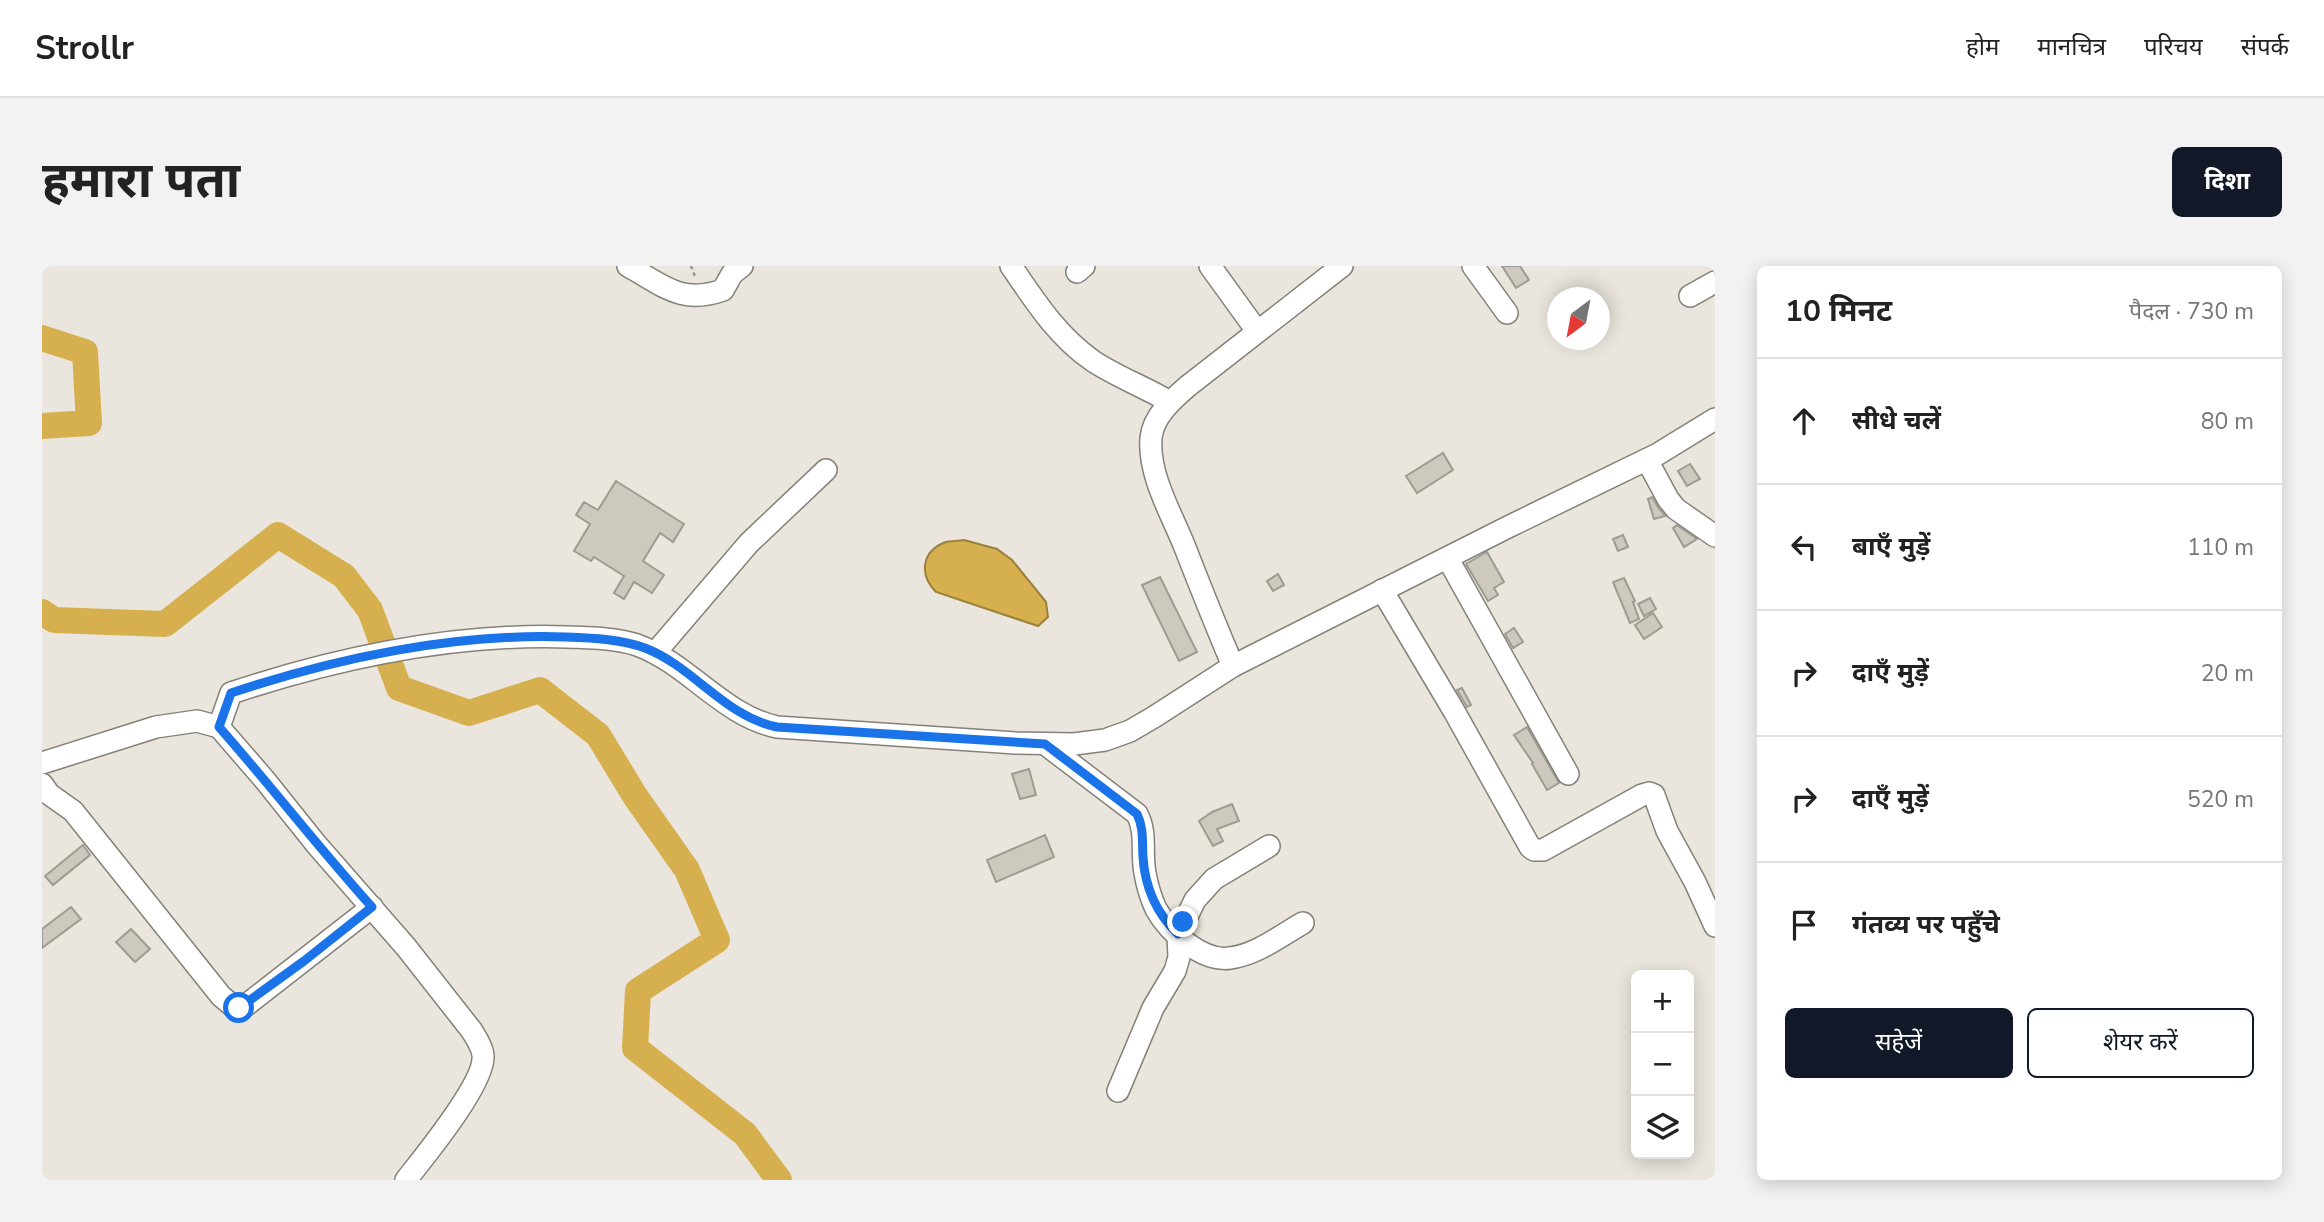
<!DOCTYPE html>
<html lang="hi">
<meta charset="utf-8">
<style>
body{margin:0;font-family:"Nunito Sans","Noto Sans Devanagari",sans-serif;background:#f2f2f2;color:#222}
.controls{position:absolute;right:21px;bottom:21px;display:grid;overflow:hidden;border-radius:10px;box-shadow:0 4px 18px #0003}
.controls button{width:63px;height:63px;display:grid;place-items:center;padding:0;border:0;border-bottom:2px solid #e0e0e0;background:#fff;color:#222;font:35px sans-serif}
.compass{position:absolute;left:1505px;top:21px;width:63px;height:63px;border-radius:50%;background:#fff;box-shadow:0 4px 18px #0003;rotate:212deg}
.stop{position:absolute;width:21px;height:21px;margin:-16px;border:5px solid #1a73e8;border-radius:50%;background:#fff}
.stop.end{background:#1a73e8;border-color:#fff;box-shadow:0 2px 7px #0008}
.list{margin:0;padding:0;list-style:none}
h2{display:flex;justify-content:space-between;align-items:center;height:91px;margin:0;padding:0 28px;font-size:30px}
h2 small{font-size:23px;font-weight:400;color:#767676}
.list li{display:grid;grid-template-columns:46px 1fr auto;gap:21px;align-items:center;box-sizing:border-box;height:126px;padding:0 28px;border-top:2px solid #e0e0e0}
.list b{display:block;font-size:26px;white-space:nowrap}
.list em{font-size:23px;font-style:normal;color:#767676}
.actions{display:flex;gap:14px;padding:21px 28px}
.actions a{flex:1;padding:16px 0;border:2px solid #111827;border-radius:10px;text-align:center;font-size:24px;color:#111827}
.actions .main{background:#111827;color:#fff}
.icon{flex:none;width:38px;height:38px;fill:none;stroke:currentColor;stroke-width:2;stroke-linecap:round;stroke-linejoin:round}
.map{position:relative;flex:none;width:1673px;height:914px;overflow:hidden;border-radius:10px}
header{display:flex;align-items:center;gap:42px;box-sizing:border-box;height:98px;padding:0 35px;background:#fff;border-bottom:2px solid #e0e0e0}
header strong{font-size:33px}
nav{display:flex;gap:38px;margin-inline-start:auto;font-size:24px}
.intro{display:flex;align-items:center;justify-content:space-between;box-sizing:border-box;height:168px;padding:0 42px}
h1{margin:0;font-size:49px}
.button{padding:18px 32px;border-radius:10px;background:#111827;color:#fff;font-size:24px;font-weight:700}
main{display:flex;gap:42px;padding:0 42px}
aside{flex:1;background:#fff;border-radius:10px;box-shadow:0 4px 18px #0003}
.map>svg:first-child{display:block}
</style>
<header>
<strong>Strollr</strong>
<nav><a>होम</a><a>मानचित्र</a><a>परिचय</a><a>संपर्क</a></nav>
</header>
<div class="intro"><h1>हमारा पता</h1><a class="button">दिशा</a></div>
<main>
<div class="map">
<svg width="1673" height="914" viewBox="0 0 1673 914">
<rect width="100%" height="100%" fill="#eae6dd"/>
<path fill="#d6b04f" stroke="#9b803b" stroke-width="2" d="M922,274l33,9 15,11 34,42 2,15 -10,9 -102,-34c-17,-17 -15,-41 10,-50 5,-1 12,-1 18,-2z"/>
<g fill="none" stroke-linecap="round" stroke-linejoin="round">
<g stroke="#d6b04f" stroke-width="26">
<path d="M0,72l43,14 4,71 -47,3"/>
<path d="M0,346l12,8 111,4 113,-89 66,41 26,34 29,78 70,25 71,-23 58,45 37,61 52,74 30,70 -79,51 -3,57 110,86 34,46"/>
</g>
</g>
<g fill="#cdc9bf" stroke="#9e9b92" stroke-width="2">
<path d="M1460,0h18l9,14 -13,8z"/>
<path d="M1401,187l10,17 -36,23 -11,-17z"/>
<path d="M1648,198l10,15 -13,7 -9,-15z"/>
<path d="M574,215l68,43 -11,18 -13,-9 -17,28 21,14 -12,18 -18,-11 -10,17 -10,-6 10,-17 -30,-19 -3,4 -17,-10 16,-27 -14,-9 8,-13 14,8z"/>
<path d="M1610,231l6,10 7,9 -11,3 -6,-20z"/>
<path d="M1635,259l20,14 -13,8 -11,-19z"/>
<path d="M1581,269l5,12 -10,4 -5,-12z"/>
<path d="M1445,286l17,30 -10,6 4,7 -10,6 -22,-37z"/>
<path d="M1236,308l6,11 -11,6 -6,-10z"/>
<path d="M1118,311l37,75 -18,9 -37,-76z"/>
<path d="M1582,312l11,23 -2,1 6,17 -9,4 -17,-41z"/>
<path d="M1608,332l6,11 -12,7 -6,-12z"/>
<path d="M1611,347l9,14 -18,12 -9,-14z"/>
<path d="M1472,362l9,14 -10,6 -8,-14z"/>
<path d="M1420,422l9,17 -4,2 -10,-17z"/>
<path d="M1485,461l32,56 -12,7 -15,-26 1,-1 -19,-28z"/>
<path d="M987,503l7,26 -16,4 -8,-25z"/>
<path d="M1190,538l7,17 -22,8 6,12 -10,5 -14,-25 13,-9z"/>
<path d="M1003,569l9,22 -58,25 -9,-22z"/>
<path d="M41,579l7,10 -37,30 -8,-9z"/>
<path d="M29,641l10,12 -39,29v-19z"/>
<path d="M89,663l19,20 -15,13 -19,-20z"/>
</g>
<g fill="none" stroke-linecap="round" stroke-linejoin="round">
<defs>
<g id="minor">
<path d="M586,0c35,19 53,39 95,24l9,-16 10,-8"/>
<path d="M969,0c24,35 46,70 82,95 24,16 52,26 77,41"/>
<path d="M1168,0l47,65"/>
<path d="M1431,0l34,47"/>
<path d="M1035,6l7,-6"/>
<path d="M1648,30l25,-14"/>
<path d="M1605,194l21,39 8,10 39,27"/>
<path d="M1406,293l120,215"/>
<path d="M1340,324l72,121 76,136 4,3h9l99,-55 7,-2 5,2 13,36 28,51 20,44"/>
<path d="M613,387l94,-110 77,-73"/>
<path d="M1191,400c-17,-40 -33,-80 -49,-121 -13,-32 -36,-71 -33,-107 2,-22 22,-39 37,-52l154,-120"/>
<path d="M177,461l45,52 52,65 90,103 66,84c4,7 10,15 11,24 3,27 -59,102 -77,125"/>
<path d="M1003,478l92,70c10,18 4,39 8,59 2,12 6,25 11,36 13,23 46,53 74,49 26,-3 50,-22 73,-35"/>
<path d="M0,497l114,-36 41,-6 22,6 12,-34c106,-35 225,-60 337,-56 23,1 47,1 69,8 52,19 85,70 140,82l239,16 58,1 31,-4 25,-9 24,-14 79,-51 275,-139 150,-73 57,-35"/>
<path d="M0,518l7,10 24,17 148,185 13,11 11,-1 127,-99"/>
<path d="M1076,825l35,-83 22,-37 4,-14 -1,-22 17,-35 19,-21 55,-33"/>
</g>
</defs>
<use href="#minor" stroke="#858178" stroke-width="24"/>
<path stroke="#99968f" stroke-width="2.5" stroke-dasharray="3.5 3.5" stroke-linecap="butt" d="M649,0l5,13"/>
<use href="#minor" stroke="#fff" stroke-width="21"/>
</g>
<g fill="none" stroke-linecap="round" stroke-linejoin="round">
<path stroke="#1a73e8" stroke-width="9" d="M197,742l65,-47 68,-54c-53,-59 -101,-121 -153,-180l12,-34c105,-35 224,-60 335,-56 27,1 54,2 79,11 49,19 79,68 132,79l268,17 92,70c7,14 5,28 6,43 2,31 13,56 35,77l5,-12"/>
</g>
</svg>
<div class="controls">
<button>+</button>
<button>−</button>
<button><svg class="icon" aria-label="layers" viewBox="0 0 24 24"><path d="M12 4l9 5-9 5-9-5zM3 14l9 5 9-5"/></svg></button>
</div>
<svg class="compass" viewBox="-18 -18 36 36"><path d="M0-13l5 13h-10z" fill="#e53935"/><path d="M0 13l5-13h-10z" fill="#767676"/></svg>
<div class="stop" style="left:197px;top:742px"></div>
<div class="stop end" style="left:1141px;top:656px"></div>
</div>
<aside>
<h2>10 मिनट<small>पैदल · 730 m</small></h2>
<ul class="list">
<li><svg class="icon" aria-label="ahead" viewBox="0 0 24 24"><path d="M12 20V5M6 11l6-6 6 6"/></svg><div><b>सीधे चलें</b></div><em>80 m</em></li>
<li><svg class="icon" aria-label="left" viewBox="0 0 24 24"><path d="M17 20v-9H6M10 6l-5 5 5 5"/></svg><div><b>बाएँ मुड़ें</b></div><em>110 m</em></li>
<li><svg class="icon" aria-label="right" viewBox="0 0 24 24"><path d="M7 20v-9h11M14 6l5 5-5 5"/></svg><div><b>दाएँ मुड़ें</b></div><em>20 m</em></li>
<li><svg class="icon" aria-label="right" viewBox="0 0 24 24"><path d="M7 20v-9h11M14 6l5 5-5 5"/></svg><div><b>दाएँ मुड़ें</b></div><em>520 m</em></li>
<li><svg class="icon" aria-label="arrive" viewBox="0 0 24 24"><path d="M6 21V4h12l-3 4 3 4H6"/></svg><div><b>गंतव्य पर पहुँचे</b></div></li>
</ul>
<div class="actions"><a class="main">सहेजें</a><a>शेयर करें</a></div>
</aside>
</main>
